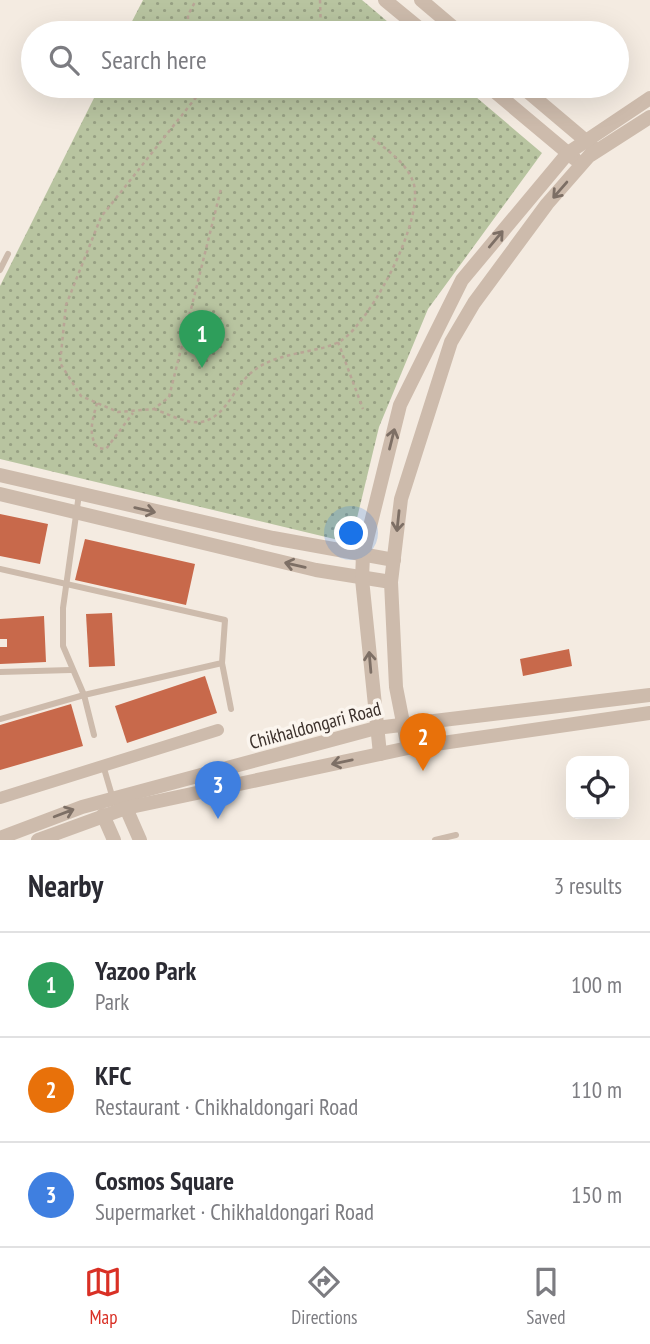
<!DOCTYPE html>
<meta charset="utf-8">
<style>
body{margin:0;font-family:"PT Sans Narrow",sans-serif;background:#f2f2f3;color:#2b2b33}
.controls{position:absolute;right:21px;bottom:21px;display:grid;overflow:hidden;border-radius:14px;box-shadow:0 7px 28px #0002}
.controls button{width:63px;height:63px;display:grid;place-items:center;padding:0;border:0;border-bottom:2px solid #e1e1e2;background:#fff;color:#2b2b33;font:35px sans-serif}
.you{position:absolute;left:352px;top:534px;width:24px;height:24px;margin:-18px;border:5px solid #fff;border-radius:50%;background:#1a73e8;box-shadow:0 0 0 10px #1a73e833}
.badge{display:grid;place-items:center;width:46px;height:46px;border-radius:50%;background:#d93025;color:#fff;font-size:23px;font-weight:700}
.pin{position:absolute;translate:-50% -58px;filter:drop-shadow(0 2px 4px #0008)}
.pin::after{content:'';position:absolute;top:37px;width:24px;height:21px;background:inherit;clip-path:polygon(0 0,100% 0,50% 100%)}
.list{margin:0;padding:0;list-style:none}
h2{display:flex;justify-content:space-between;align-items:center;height:91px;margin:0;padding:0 28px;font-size:30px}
h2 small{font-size:23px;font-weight:400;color:#7c7c81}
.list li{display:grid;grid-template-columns:46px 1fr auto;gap:21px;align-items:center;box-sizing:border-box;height:105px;padding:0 28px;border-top:2px solid #e1e1e2}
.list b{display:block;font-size:26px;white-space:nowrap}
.list p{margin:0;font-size:23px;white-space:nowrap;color:#7c7c81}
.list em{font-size:23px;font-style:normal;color:#7c7c81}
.icon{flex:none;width:38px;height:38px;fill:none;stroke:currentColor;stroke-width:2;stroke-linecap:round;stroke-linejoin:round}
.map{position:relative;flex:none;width:650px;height:840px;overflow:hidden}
.search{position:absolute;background:#fff;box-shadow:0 7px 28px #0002;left:21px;right:21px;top:21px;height:77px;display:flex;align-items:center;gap:18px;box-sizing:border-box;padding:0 24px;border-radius:38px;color:#7c7c81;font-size:26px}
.sheet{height:406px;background:#fff}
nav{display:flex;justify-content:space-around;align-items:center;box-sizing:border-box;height:98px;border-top:2px solid #e1e1e2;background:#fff;font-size:19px;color:#7c7c81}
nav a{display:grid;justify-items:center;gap:4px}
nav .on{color:#d93025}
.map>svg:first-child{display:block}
</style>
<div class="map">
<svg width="650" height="840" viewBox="0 0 650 840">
<defs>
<pattern id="grass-dots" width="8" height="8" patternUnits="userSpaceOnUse" patternTransform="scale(1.75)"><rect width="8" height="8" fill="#b8c4a0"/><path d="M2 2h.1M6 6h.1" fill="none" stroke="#97a083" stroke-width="1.8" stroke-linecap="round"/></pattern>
</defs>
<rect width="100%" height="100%" fill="#f4ebe1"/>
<g fill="url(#grass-dots)">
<path d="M143,0h219l39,33h-275z"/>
<path d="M100,86h363l79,67 -114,156 -49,118 -28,116 -351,-84v-173z"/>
</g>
<g fill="#c8694b">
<path d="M0,514l48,10 -8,40 -40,-8z"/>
<path d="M85,539l110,25 -9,41 -111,-25z"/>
<path d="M112,613l3,53 -26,1 -3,-53z"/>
<path d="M44,616l2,46 -46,2v-17h7v-8h-7v-20z"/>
<path d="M569,649l3,17 -49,10 -3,-17z"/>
<path d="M205,676l12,37 -90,30 -12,-37z"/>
<path d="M71,704l12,42 -83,24v-45z"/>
</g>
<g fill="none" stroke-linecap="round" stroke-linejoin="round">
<g stroke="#b9a596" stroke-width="2.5" stroke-dasharray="3.5 3.5" stroke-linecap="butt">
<path d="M320,0l1,33"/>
<path d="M188,33v-18l8,-15"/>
<path d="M205,86l-104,131 -35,88 -6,58 21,33 37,16 36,-3 15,-12 52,-208"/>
<path d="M207,86l24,10 45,-10"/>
<path d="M338,342l25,67"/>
<path d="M97,403c-4,15 -10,32 1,45l8,1 27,-36"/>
<path d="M154,409c12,4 32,15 46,13 26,-3 34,-36 52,-50 26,-22 69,-18 90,-32 29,-19 87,-127 70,-161 -8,-18 -25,-29 -40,-41"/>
</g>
<g stroke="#cdbbac" stroke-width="6">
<path d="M0,270l8,-16"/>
<path d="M79,494l-16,114v38l21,49 10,40"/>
<path d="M0,569l225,51 -3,43 -138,32 -84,24"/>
<path d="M222,663l9,46"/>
<path d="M0,672l71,-2"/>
<path d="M103,765l10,34"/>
<path d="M435,840l21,-5"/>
</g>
<path stroke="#cdbbac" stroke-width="12" d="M0,798l218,-68"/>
<g stroke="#cdbbac" stroke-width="14">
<path d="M385,0l40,33"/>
<path d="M421,0l39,33"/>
<path d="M488,86l87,73"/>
<path d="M521,86l71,60"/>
<path d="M0,475l273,63 121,22"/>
<path d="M0,494l316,76 75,12"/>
<path d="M408,748l-12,-61 -5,-105 10,-83 50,-157 23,-39 73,-99 42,-48 61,-39"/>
<path d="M380,754l-18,-175 1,-24 37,-150 62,-125 106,-127 82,-55"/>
<path d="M126,808l14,32"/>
<path d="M103,815l11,25"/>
<path d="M0,838l82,-31 294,-79 274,-33"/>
<path d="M38,840l88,-32 282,-60 242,-35"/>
</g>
</g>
<defs><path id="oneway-shaft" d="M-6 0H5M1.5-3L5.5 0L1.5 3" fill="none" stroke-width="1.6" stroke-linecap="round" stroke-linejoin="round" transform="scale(1.75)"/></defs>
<g stroke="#7d6f65">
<use href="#oneway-shaft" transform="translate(560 190) rotate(131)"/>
<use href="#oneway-shaft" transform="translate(496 239) rotate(-50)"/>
<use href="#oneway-shaft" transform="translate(392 439) rotate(-76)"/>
<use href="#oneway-shaft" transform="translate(145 510) rotate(13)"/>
<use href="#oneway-shaft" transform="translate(398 521) rotate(96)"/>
<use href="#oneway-shaft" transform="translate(295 565) rotate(-167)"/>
<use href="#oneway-shaft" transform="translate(370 662) rotate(-95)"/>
<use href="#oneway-shaft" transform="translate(342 762) rotate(168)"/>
<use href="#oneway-shaft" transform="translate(64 813) rotate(-21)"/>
</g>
<g text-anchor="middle" stroke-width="7" stroke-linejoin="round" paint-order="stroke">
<g font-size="19" fill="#3b302b" stroke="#fbf5ee">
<text transform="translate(315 725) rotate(-15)" y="7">Chikhaldongari Road</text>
</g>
</g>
</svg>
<div class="controls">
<button><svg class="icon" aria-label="locate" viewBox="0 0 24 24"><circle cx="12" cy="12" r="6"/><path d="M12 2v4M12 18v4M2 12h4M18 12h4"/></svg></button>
</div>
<div class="you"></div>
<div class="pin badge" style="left:202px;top:368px;background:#2e9e5b">1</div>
<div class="pin badge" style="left:423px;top:771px;background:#e8710a">2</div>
<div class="pin badge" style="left:218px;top:819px;background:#3f7fe0">3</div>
<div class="search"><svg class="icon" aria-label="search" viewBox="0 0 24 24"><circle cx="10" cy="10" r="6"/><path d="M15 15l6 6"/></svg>Search here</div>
</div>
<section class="sheet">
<h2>Nearby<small>3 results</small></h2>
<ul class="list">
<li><span class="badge" style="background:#2e9e5b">1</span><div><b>Yazoo Park</b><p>Park</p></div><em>100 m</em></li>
<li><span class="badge" style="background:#e8710a">2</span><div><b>KFC</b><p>Restaurant · Chikhaldongari Road</p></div><em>110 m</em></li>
<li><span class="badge" style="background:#3f7fe0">3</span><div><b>Cosmos Square</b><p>Supermarket · Chikhaldongari Road</p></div><em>150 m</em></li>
</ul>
</section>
<nav>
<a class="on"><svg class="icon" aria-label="map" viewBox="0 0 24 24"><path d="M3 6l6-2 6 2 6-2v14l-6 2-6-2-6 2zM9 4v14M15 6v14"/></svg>Map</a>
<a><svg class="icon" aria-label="directions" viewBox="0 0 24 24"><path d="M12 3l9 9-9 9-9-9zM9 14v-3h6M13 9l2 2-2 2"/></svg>Directions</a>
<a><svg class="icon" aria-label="saved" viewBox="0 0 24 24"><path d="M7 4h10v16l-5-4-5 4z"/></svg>Saved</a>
</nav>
